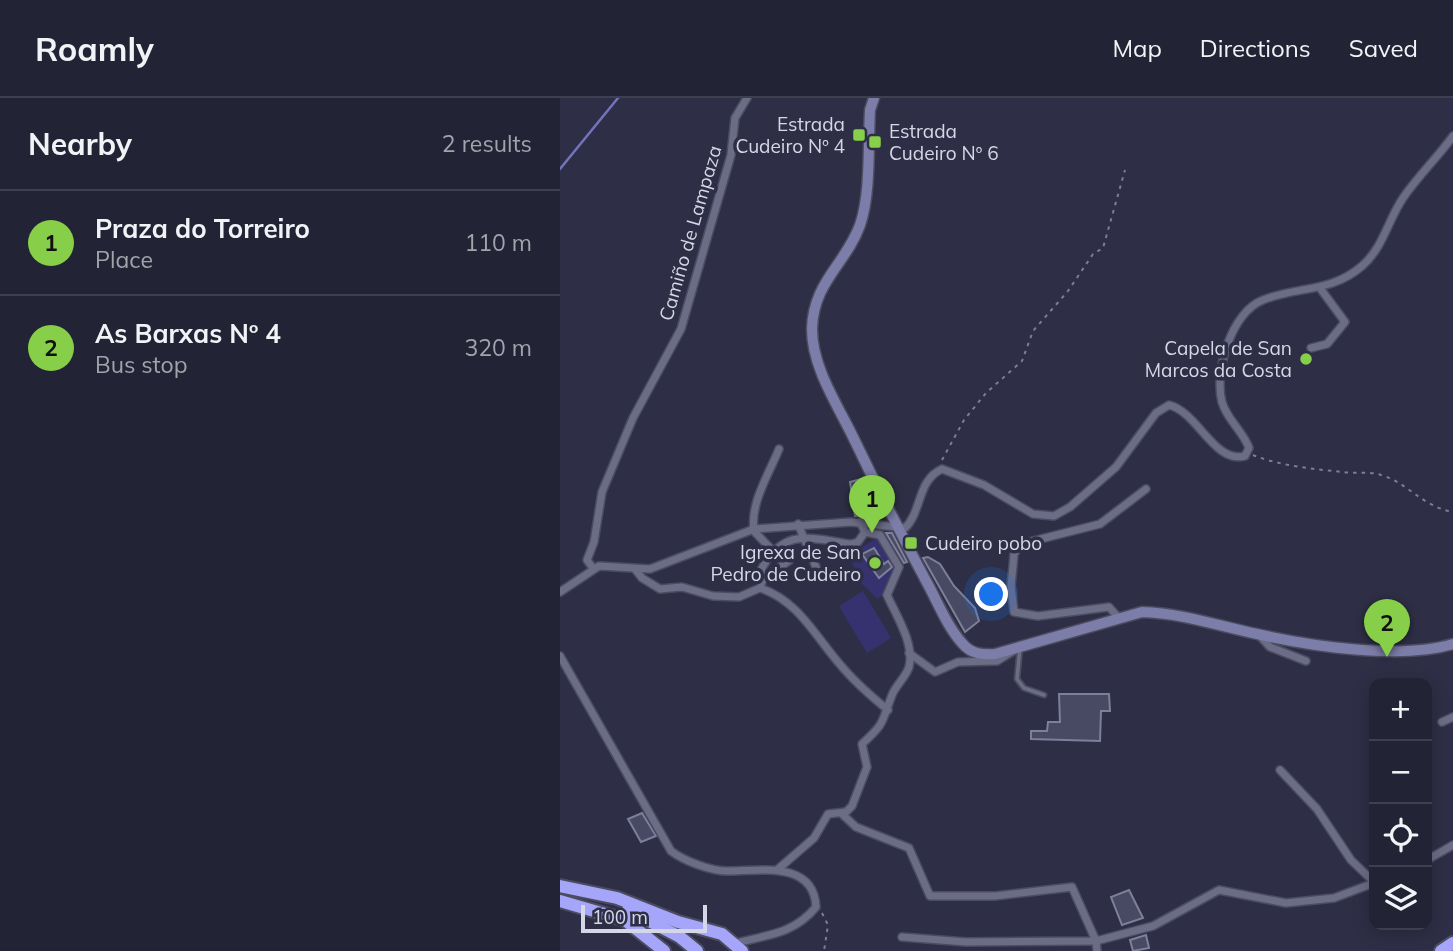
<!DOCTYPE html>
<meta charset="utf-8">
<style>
body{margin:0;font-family:Mulish,sans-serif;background:#2a2b3c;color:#f1f3f6}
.controls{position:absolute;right:21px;bottom:21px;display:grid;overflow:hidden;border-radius:14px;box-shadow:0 4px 18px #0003}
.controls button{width:63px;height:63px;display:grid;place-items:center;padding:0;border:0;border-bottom:2px solid #3f404f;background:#222334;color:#f1f3f6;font:35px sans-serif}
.scale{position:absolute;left:21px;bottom:18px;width:126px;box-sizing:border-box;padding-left:7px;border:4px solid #d6d7e6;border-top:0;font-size:19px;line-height:24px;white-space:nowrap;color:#d6d7e6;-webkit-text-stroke:5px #2e2f46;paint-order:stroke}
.you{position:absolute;left:432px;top:497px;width:24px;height:24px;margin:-18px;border:5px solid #fff;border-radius:50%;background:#1a73e8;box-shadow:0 0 0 10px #1a73e833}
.badge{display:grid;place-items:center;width:46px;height:46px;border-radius:50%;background:#88cf49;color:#111;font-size:23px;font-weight:700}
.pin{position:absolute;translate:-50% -58px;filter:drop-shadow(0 2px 4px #0008)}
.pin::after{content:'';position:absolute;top:37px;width:24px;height:21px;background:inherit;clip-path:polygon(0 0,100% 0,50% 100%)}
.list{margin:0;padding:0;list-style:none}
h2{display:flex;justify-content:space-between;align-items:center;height:91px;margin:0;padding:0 28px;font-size:30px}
h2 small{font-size:23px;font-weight:400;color:#a2a4ac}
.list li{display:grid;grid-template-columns:46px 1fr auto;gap:21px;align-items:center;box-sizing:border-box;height:105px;padding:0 28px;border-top:2px solid #3f404f}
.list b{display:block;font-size:26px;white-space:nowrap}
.list p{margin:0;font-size:23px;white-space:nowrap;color:#a2a4ac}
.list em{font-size:23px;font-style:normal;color:#a2a4ac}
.icon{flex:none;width:38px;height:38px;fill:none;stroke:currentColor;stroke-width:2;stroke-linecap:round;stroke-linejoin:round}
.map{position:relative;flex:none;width:893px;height:853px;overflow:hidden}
header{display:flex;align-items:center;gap:42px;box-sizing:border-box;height:98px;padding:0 35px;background:#222334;border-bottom:2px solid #3f404f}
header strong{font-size:33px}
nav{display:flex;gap:38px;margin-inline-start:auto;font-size:24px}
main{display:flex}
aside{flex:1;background:#222334}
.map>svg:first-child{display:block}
</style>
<header>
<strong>Roamly</strong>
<nav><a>Map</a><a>Directions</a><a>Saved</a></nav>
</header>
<main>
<aside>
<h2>Nearby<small>2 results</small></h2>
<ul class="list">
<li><span class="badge">1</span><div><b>Praza do Torreiro</b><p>Place</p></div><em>110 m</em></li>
<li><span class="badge">2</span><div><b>As Barxas Nº 4</b><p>Bus stop</p></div><em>320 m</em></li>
</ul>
</aside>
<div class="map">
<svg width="893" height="853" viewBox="0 0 893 853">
<rect width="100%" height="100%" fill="#2e2f46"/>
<g fill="#363270">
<path d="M319,439l17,28 -7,23 -11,11 -17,-16 -11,-25 8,-1 -1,-7z"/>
<path d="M303,493l28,47 -24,15 -28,-47z"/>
</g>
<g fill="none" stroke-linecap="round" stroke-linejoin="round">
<path stroke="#7373bc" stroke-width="2.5" d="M0,71l58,-71"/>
</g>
<g fill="#484962" stroke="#7e7f9b" stroke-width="2">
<path d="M305,380l7,15 12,23h-29l-5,-34z"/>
<path d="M326,435h6l15,29 -3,1z"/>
<path d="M314,450l10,16 4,-3 4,6 -13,11 -17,-24z"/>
<path d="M368,459l12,7 14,22 21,22 4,13 -14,11 -42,-74z"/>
<path d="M499,596h50l1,17h-9l-1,30 -69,-2v-8h16l1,-9h12z"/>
<path d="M82,715l14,23 -15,6 -13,-23z"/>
<path d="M569,792l14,28 -21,7 -11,-28z"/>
<path d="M586,837l3,13 -16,3 -3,-11z"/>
</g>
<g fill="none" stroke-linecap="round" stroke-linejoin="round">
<defs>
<path id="lane" d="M460,549l-3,32 7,9 20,7"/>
<g id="street">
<path d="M751,250l16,-4 18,-22 -25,-34"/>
<path d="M238,426l18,43"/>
<path d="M192,431l20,21"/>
<path d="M194,431c-4,-26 16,-57 25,-80"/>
<path d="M33,470l-6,-8 7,-18 8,-50 31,-74 48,-89 50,-174 4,-37 12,-20"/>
<path d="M75,471l7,9 18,11 22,-2 31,9 26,1 21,-9c40,13 57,52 84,81 13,15 28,28 44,41"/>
<path d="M203,481l27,-19"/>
<path d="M200,490l3,-9 -2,-9c23,-43 48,-32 90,-26l7,-2 7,-10"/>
<path d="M0,494l39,-26 51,3 104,-40 97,-7 54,6c17,-16 12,-48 37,-59l42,16 49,29 21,2 16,-9 46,-40 40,-54 13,-8c29,7 45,59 76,51l4,-8c-6,-17 -22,-28 -27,-46 -8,-30 9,-90 41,-102 34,-14 68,-7 99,-34 21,-18 26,-46 41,-68 15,-22 35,-41 50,-62"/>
<path d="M558,519l-9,-10 -71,9 -24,-4 -3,-26 2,-20 1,-12 7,-10 79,-20 46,-35"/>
<path d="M699,537l11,12 36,14"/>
<path d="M349,555l26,19 23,-10 39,-1 21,-13"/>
<path d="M0,558l111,195c13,10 40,20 56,20 31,0 87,-11 89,36 -22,27 -49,28 -80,36"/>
<path d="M882,624l11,-5"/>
<path d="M720,672l37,39 34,51 23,22"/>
<path d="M281,715l15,14 53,21 21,48h65l77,-9 24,54 1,10"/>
<path d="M867,762l26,-15"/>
<path d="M217,772l37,-32 14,-24 18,-2 6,-6 15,-39 -5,-23c24,-22 19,-21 30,-49 4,-10 14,-18 17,-28 6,-23 -13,-52 -22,-72l12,-28 -19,-32 -15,-3 -5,-10"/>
<path d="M342,839l64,5 130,-1 57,-15 66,-36 67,13 48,-5 40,-15"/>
</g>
<path id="secondary" d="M314,0l-4,12c-2,33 1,84 -10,115 -14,39 -47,57 -48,104 0,38 25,75 41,108 23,48 47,95 72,142 12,21 21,46 37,64 9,11 20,12 33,11l147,-42c39,1 77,14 115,22 54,12 144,26 196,10"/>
<g id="highway">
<path d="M0,788l57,12 61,24 44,12 20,17"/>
<path d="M0,803l65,19 39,31"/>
<path d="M68,812l52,27 17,14"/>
<path d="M881,853l12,-8"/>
</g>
</defs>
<use href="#lane" stroke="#4c4c60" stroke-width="7"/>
<use href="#street" stroke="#4c4c60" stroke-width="10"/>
<use href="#secondary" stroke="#4c4c60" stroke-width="13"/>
<use href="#highway" stroke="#4c4c60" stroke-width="16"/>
<g stroke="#7d7e91" stroke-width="2" stroke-dasharray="3.5 5" stroke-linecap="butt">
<path d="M693,357c27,11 61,14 90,17 12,2 27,-1 38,3 26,7 40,31 72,37"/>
<path d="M382,362l22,-40 22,-27 36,-32 11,-30 35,-40 25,-37 10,-6 22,-78"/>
<path d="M262,815l6,12 -4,26"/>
</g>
<use href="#lane" stroke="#6b6c86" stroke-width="3.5"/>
<use href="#street" stroke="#6b6c86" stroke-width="7"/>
<use href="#secondary" stroke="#7c7da8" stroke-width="10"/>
<use href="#highway" stroke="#a5a6f9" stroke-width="12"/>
</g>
<g fill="#88cf49" stroke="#2e2f46" stroke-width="2.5">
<rect x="292" y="30" width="14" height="14" rx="3.5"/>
<rect x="308" y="37" width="14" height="14" rx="3.5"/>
<circle cx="746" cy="261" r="7"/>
<rect x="344" y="438" width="14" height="14" rx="3.5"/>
<circle cx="315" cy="465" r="7"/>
</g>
<g text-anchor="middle" stroke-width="7" stroke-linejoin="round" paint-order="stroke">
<g font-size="19" fill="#d6d7e6" stroke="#2e2f46" text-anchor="end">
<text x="285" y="33">Estrada<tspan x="285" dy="22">Cudeiro Nº 4</tspan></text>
<text x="329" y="40" text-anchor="start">Estrada<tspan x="329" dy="22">Cudeiro Nº 6</tspan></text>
<text x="732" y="257">Capela de San<tspan x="732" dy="22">Marcos da Costa</tspan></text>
<text x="365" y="452" text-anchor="start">Cudeiro pobo</text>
<text x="301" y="461">Igrexa de San<tspan x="301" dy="22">Pedro de Cudeiro</tspan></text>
</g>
<g font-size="19" fill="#d6d7e6" stroke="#2e2f46">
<text transform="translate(130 135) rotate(-74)" y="7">Camiño de Lampaza</text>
</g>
</g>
</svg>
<div class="controls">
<button>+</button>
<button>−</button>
<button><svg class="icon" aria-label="locate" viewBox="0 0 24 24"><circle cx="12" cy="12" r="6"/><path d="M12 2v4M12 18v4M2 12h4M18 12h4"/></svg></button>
<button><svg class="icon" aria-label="layers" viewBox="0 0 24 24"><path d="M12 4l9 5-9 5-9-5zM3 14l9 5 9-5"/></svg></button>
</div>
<div class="scale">100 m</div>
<div class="you"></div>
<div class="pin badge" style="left:312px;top:435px">1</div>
<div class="pin badge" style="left:827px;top:559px">2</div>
</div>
</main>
